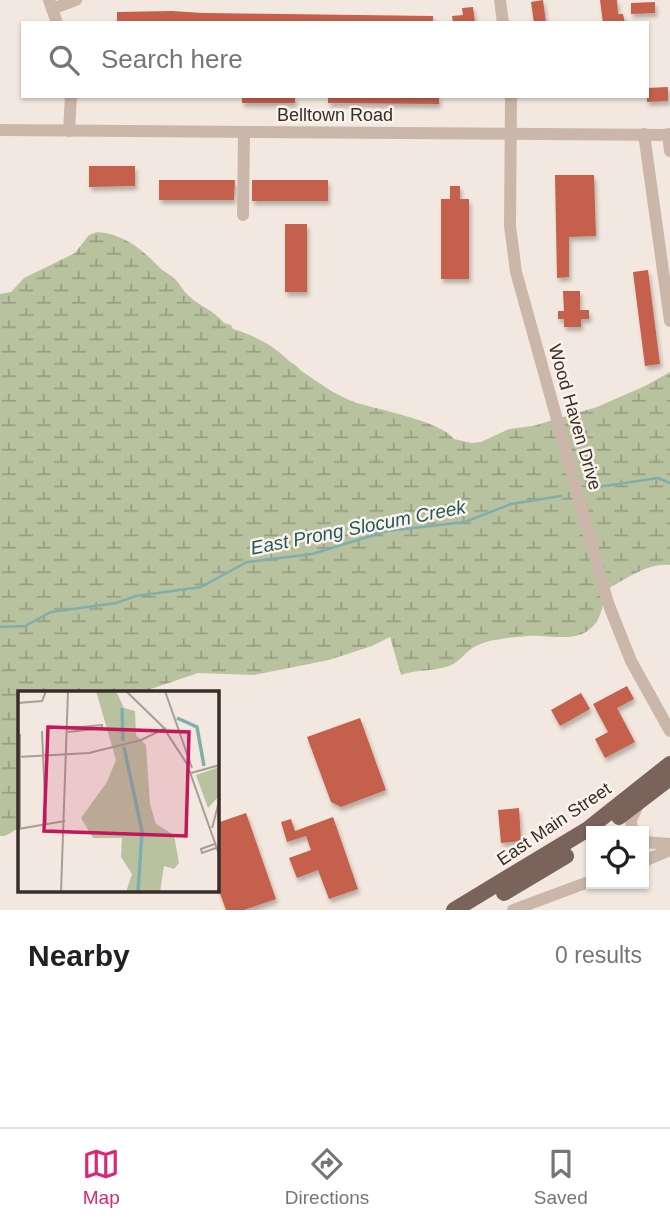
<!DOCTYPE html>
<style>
body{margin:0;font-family:Arial,sans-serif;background:#f6f6f6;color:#202124}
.controls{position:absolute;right:21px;bottom:21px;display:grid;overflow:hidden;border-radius:0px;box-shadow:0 2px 5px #0004}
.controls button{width:63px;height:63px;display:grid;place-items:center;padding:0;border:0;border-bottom:2px solid #e0e0e0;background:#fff;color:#202124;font:35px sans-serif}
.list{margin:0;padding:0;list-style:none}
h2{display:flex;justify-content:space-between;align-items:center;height:91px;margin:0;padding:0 28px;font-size:30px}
h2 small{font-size:23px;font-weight:400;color:#757577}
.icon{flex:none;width:38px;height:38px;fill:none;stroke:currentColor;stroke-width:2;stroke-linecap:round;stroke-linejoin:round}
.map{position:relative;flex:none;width:670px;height:910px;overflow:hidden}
.search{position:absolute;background:#fff;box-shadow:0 2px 5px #0004;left:21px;right:21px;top:21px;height:77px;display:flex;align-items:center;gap:18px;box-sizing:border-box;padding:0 24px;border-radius:0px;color:#757577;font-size:26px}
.sheet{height:217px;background:#fff}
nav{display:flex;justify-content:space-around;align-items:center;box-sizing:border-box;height:98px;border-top:2px solid #e0e0e0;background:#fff;font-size:19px;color:#757577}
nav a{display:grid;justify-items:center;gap:4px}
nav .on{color:#db2777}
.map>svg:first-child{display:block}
</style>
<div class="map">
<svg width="670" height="910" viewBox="0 0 670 910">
<defs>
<pattern id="wetland-marsh" width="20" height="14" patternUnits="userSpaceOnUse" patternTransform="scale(1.75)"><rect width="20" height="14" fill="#b8c29f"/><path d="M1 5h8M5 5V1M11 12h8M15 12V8" fill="none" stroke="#979e82"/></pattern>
<filter id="shadow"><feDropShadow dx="2" dy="4" stdDeviation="2" flood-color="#0004"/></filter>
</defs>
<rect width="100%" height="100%" fill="#f3e8df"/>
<path fill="url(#wetland-marsh)" d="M97,232c24,1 45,17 60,33 5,6 13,9 18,14 5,5 8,12 14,17 10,10 26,15 35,27l7,2 2,4c20,6 40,16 54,30 5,5 9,5 13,11 18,12 36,26 57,33 23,7 83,18 97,36l18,4 9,-1 28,-13 24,-3 64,-19 48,-21 25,-14v193c-23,-3 -44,15 -64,24 -3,14 -4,31 -16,40 -16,14 -43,5 -63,7 -17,2 -37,2 -53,11 -10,6 -14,15 -25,19 -17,6 -33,3 -48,9l-11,-38 -18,9 -43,14 -75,15 -56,-2 -59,20h-120v135l-14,8h-5v-542l11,-2 13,-14 51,-25 14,-18z"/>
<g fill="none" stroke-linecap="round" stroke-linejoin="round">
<g stroke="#7eafae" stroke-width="2.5">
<path d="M598,487l60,-9 12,5"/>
<path d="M0,627l25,-1 26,-14 65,-9 20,-7 65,-9 46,-25 65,-8 75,-23 78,-9 46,-18 50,-8"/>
</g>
</g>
<g fill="#c4604b" filter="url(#shadow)">
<path d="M543,0l3,23h-12l-3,-21z"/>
<path d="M600,0h17l1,14h5l2,9h-22z"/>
<path d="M655,2v11l-24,1v-11z"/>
<path d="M473,7l2,16h-22l-1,-7 11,-1 -1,-7z"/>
<path d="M172,11l31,2 230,3v7h-316v-11z"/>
<path d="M668,87v14l-21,1v-14z"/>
<rect x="242" y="96" width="53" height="7"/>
<path d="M328,96h111v8l-111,-1z"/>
<path d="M89,166h46v20l-46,1z"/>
<path d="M555,175h39l2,61 -27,1v40l-12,1z"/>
<path d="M159,180h76l-1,20h-75z"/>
<rect x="252" y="180" width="76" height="21"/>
<path d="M450,186h10v13h9v80h-28v-80h9z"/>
<rect x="285" y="224" width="22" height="68"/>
<path d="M648,270l12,94 -15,2 -12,-94z"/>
<path d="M563,291h17v19h9v9h-8v8h-17v-8h-6v-8h6z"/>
<path d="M627,686l7,13 -17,9 18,34 -30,16 -10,-19 13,-7 -15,-28z"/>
<path d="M581,693l9,16 -30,17 -9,-16z"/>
<path d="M360,718l26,72 -45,17 -10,-5 -24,-65z"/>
<path d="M519,808l2,33 -20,2 -3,-33z"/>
<path d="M246,813l30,86 -32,11h-18l-9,-25v-62z"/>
<path d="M333,817l25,72 -29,10 -11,-29 -21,8 -8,-20 22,-8 -5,-14 -19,6 -6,-20 10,-3 4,12z"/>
</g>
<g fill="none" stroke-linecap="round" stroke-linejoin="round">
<g stroke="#cbb7aa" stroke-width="12">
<path d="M49,0l8,23"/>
<path d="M500,0l3,23"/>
<path d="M52,9l24,-9"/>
<path d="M511,96l-1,130 6,46 92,331 23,58 39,70"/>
<path d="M0,130l670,5"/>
<path d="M69,131l2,-35"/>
<path d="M644,134l26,187"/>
<path d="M668,134l2,17"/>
<path d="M243,215l1,-83"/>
<path d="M632,831l-1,-11 8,-17"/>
<path d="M644,842l26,2"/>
<path d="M644,861l26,-11"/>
<path d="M513,910l78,-29"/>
</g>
<g stroke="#7a635b" stroke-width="16">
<path d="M619,817l51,-39"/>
<path d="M504,893l62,-37"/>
<path d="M454,910l134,-81 82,-65"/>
</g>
</g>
<g text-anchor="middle" stroke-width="5" stroke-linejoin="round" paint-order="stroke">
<g font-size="18" fill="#382d2a" stroke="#faf2eb">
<text x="335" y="121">Belltown Road</text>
<text transform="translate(575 417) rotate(74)" y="6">Wood Haven Drive</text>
<text transform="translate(554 824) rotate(-34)" y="6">East Main Street</text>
</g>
<g font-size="19" font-style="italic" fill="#1f5a59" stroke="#faf2eb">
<text transform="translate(358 527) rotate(-11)" y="7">East Prong Slocum Creek</text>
</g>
</g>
<g transform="translate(18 691)">
<rect width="201" height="201" fill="#f3e8df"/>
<path d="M78,0l21,2 7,15 11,3 1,24 10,10 4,59 6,20 18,11 5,28 -5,6 -10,-3 -4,26h-34l6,-18 -11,-17 1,-19h-29l-12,-20 26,-36 9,-22z" fill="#b8c29f"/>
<path d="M201,76v29l-11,12 -12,-33z" fill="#b8c29f"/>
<path fill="none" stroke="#7eafae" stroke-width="3.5" d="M104,17l1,33M159,27l20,9 7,39M106,56l18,84 -4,61"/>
<path fill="none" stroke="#a89d97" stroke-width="2" d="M108,0l37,36 24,37 33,93M147,0l27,77M0,12l24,-2 4,-10M24,40l4,92M50,41l34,-4v-3l-33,3M2,43v95M0,66l71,-4 52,-13 25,-12M173,82l29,-8M194,137l8,-30M0,138l47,-8M197,153l-14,5 1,4 14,-5M43,201l7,-201"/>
<path fill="#c2185b" fill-opacity="0.15" stroke="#c2185b" stroke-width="3.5" d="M30,36l141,5 -3,104 -142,-5z"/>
<rect width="201" height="201" fill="none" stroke="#382d2a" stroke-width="3.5"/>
</g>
</svg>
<div class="controls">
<button><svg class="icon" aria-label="locate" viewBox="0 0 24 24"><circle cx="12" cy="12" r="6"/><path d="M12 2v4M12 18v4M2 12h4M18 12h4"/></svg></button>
</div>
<div class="search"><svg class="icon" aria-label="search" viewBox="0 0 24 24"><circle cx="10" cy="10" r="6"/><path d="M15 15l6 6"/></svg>Search here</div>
</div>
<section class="sheet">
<h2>Nearby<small>0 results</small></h2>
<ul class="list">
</ul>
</section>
<nav>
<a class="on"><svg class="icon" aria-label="map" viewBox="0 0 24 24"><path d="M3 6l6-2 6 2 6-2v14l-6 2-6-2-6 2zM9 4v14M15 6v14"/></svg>Map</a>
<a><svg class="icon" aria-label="directions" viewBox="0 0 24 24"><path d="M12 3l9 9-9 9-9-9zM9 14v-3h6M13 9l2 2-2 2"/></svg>Directions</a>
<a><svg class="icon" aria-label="saved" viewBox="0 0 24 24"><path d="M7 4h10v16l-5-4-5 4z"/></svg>Saved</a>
</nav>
